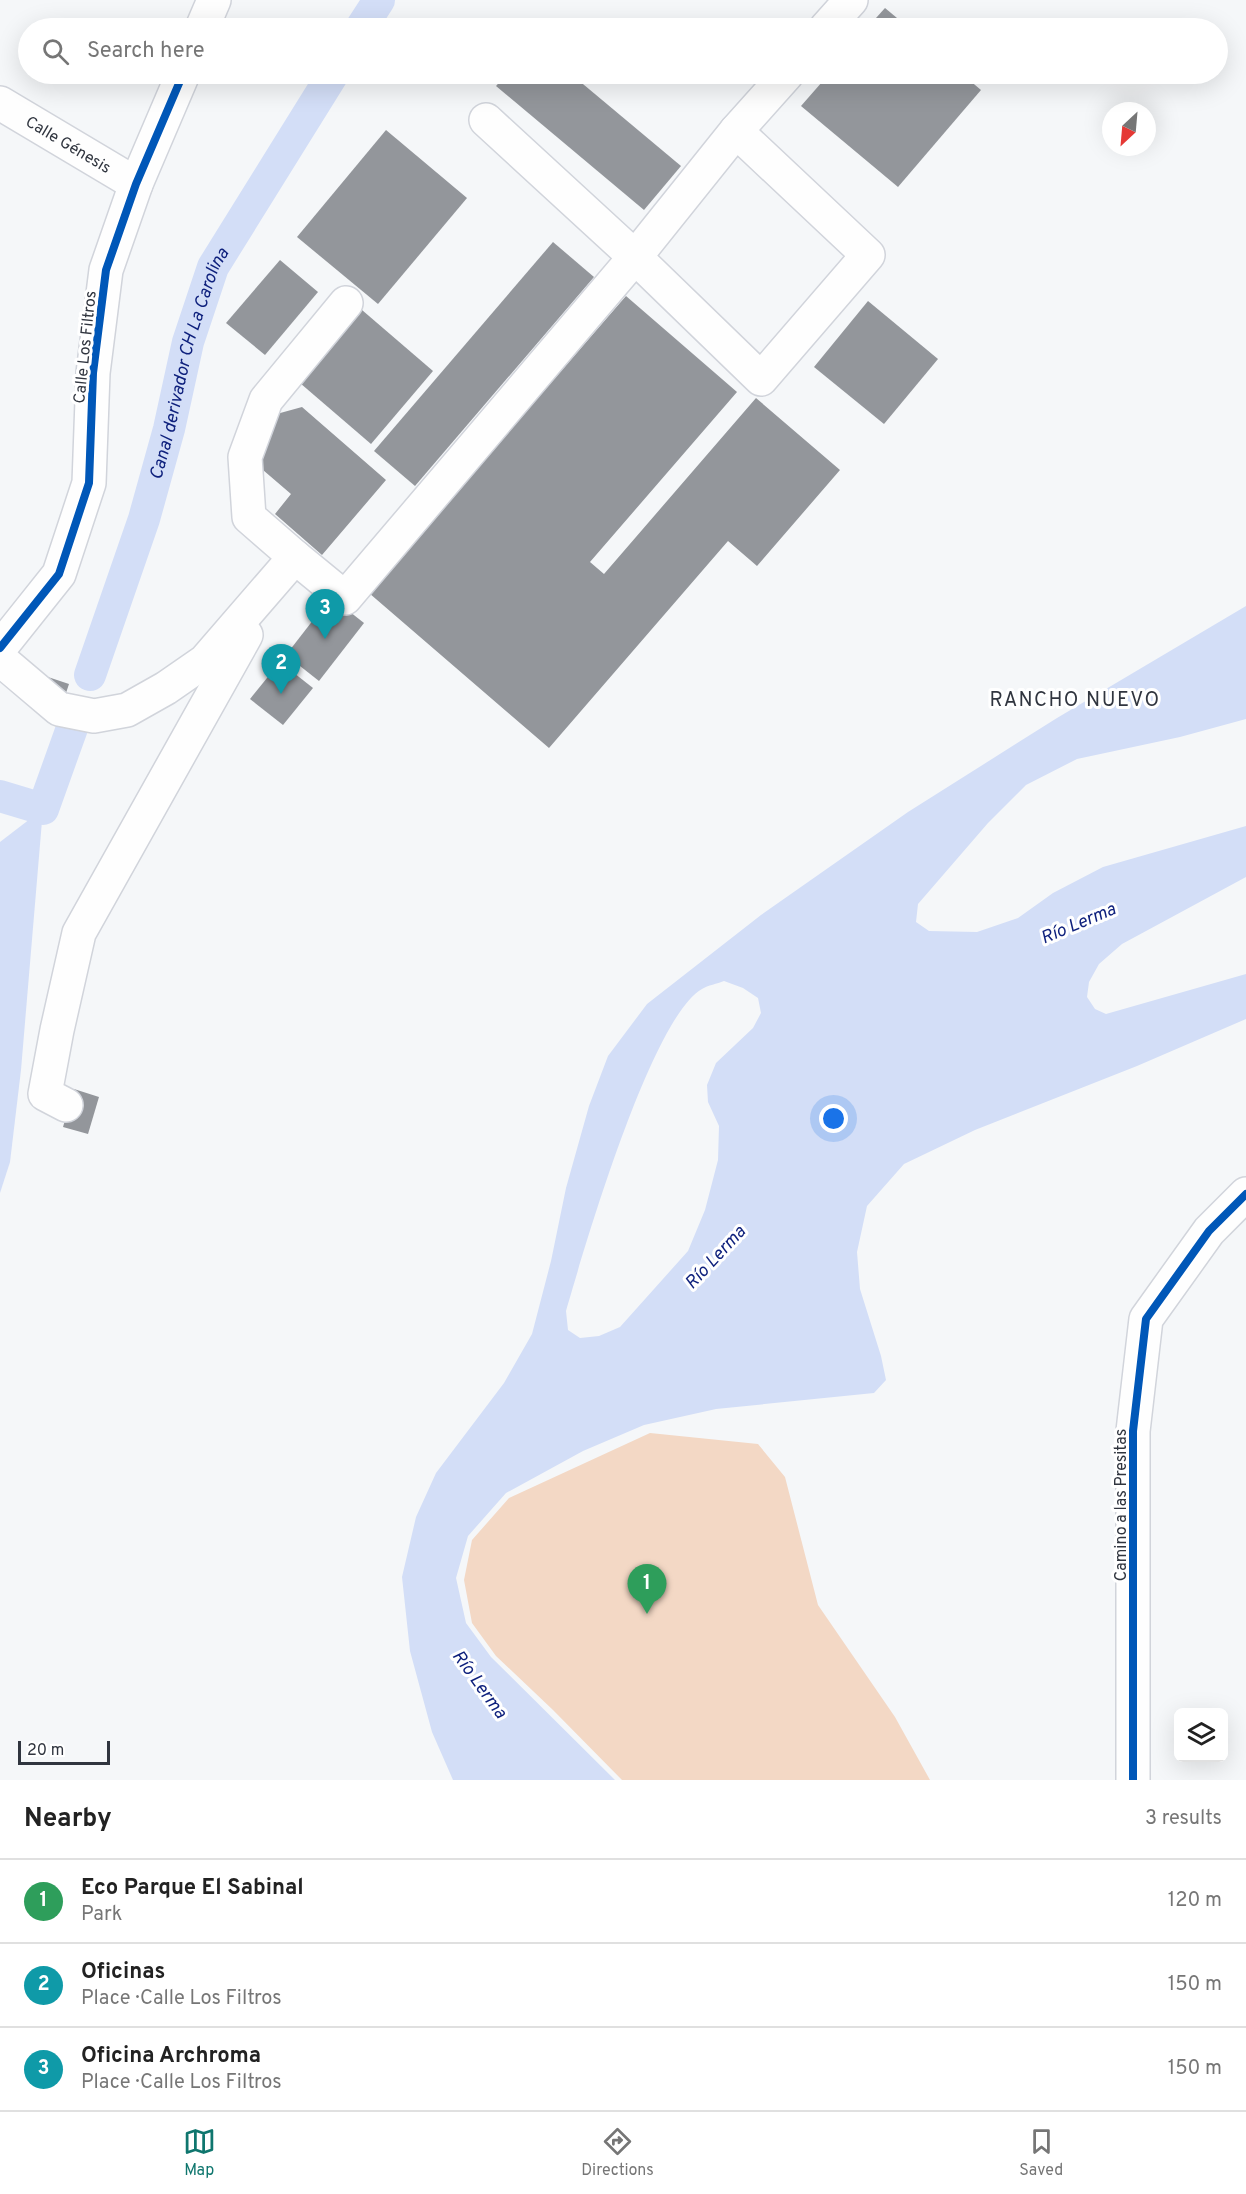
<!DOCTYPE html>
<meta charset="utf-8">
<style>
body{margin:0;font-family:Overpass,sans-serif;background:#f2f2f2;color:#222}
.controls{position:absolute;right:18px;bottom:18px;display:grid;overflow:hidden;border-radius:9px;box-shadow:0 6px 24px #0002}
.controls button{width:54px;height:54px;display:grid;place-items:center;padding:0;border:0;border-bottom:2px solid #e0e0e0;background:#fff;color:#222;font:30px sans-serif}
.compass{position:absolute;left:1102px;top:102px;width:54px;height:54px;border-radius:50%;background:#fff;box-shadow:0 6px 24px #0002;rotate:206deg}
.scale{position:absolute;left:18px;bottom:15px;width:92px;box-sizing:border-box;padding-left:6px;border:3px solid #30353f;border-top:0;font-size:16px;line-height:21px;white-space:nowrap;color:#30353f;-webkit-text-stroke:4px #fff;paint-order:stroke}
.you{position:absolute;left:834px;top:1119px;width:21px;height:21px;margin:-15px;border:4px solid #fff;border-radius:50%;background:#1a73e8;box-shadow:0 0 0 9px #1a73e833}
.badge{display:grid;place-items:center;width:39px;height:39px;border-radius:50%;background:#0f766e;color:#fff;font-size:20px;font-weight:700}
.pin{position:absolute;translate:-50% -50px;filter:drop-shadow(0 2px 3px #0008)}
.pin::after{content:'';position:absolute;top:32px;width:21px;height:18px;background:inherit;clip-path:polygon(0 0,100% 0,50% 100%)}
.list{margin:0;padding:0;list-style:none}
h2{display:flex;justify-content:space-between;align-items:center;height:78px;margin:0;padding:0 24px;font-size:26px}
h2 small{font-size:20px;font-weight:400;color:#767676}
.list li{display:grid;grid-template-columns:39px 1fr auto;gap:18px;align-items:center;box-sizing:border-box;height:84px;padding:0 24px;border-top:2px solid #e0e0e0}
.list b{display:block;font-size:22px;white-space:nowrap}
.list p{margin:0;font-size:20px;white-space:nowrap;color:#767676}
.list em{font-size:20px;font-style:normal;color:#767676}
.icon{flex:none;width:33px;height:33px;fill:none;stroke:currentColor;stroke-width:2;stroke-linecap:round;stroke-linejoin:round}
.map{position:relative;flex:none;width:1246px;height:1780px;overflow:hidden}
.search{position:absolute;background:#fff;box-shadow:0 6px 24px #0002;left:18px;right:18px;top:18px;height:66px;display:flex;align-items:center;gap:15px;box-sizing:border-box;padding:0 21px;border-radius:33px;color:#767676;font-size:22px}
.sheet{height:330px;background:#fff}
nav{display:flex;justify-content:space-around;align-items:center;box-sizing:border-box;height:84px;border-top:2px solid #e0e0e0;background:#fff;font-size:16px;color:#767676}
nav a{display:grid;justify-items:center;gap:3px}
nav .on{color:#0f766e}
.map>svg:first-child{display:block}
</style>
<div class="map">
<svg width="1246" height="1780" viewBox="0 0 1246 1780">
<rect width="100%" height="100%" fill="#f5f7f9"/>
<path fill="#f3d8c5" d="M650,1433l108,11 27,33 33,128 77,112 35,63h-308l-69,-70 -57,-54 -24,-33 -8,-43 8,-40 37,-42z"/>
<g fill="#d3def7" fill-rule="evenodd">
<path d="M1246,606v113l-66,18 -103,22 -51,26 -38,38 -70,81 -2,18 13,9 48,1 41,-14 35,-25 50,-26 143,-41v51l-124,67 -23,20 -10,18 -2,15 8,12 11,5 140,-40v45l-109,47 -162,64 -71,34 -37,42 -10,46 3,37 21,67 5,24 -12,13 -158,16 -72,16 -61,26 -77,42 -38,43 -12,42 10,45 25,34 124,123h-162l-21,-48 -22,-81 -8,-74 14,-60 20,-44 68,-90 28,-49 19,-73 15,-73 23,-82 19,-50 39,-52 114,-89 147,-103 149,-94zM724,981l19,7 15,10 3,15 -8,15 -37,35 -9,22 1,17 11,24 -1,34 -13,50 -17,41 -68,76 -21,9 -19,2 -12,-8 -2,-19c18,-62 85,-293 136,-322 6,-4 15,-5 22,-8z"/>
<path d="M43,809l-22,261 -11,92 -10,31v-351z"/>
</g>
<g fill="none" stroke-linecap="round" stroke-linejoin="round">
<g stroke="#d3def7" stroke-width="32">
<path d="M361,28l18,-28"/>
<path id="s1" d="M90,675l54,-156 25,-90 19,-87 25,-75 120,-193"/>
<path d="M0,796l43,13 29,-81"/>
</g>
</g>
<g fill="#93969b">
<path d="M885,8l24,20h-42z"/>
<path d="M507,74h64l110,92 -37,44 -148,-124z"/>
<path d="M829,74h133l19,16 -83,97 -97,-81z"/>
<path d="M386,130l81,68 -89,106 -81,-67z"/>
<path d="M553,242l41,35 -179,209 -41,-35z"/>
<path d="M280,260l38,32 -53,63 -39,-32z"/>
<path d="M626,296l111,96 -147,170 14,12 152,-176 84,72 -83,96 -29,-25 -179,207 -180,-155z"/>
<path d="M868,301l70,58 -54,65 -70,-57z"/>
<path d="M362,310l71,61 -62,73 -71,-61z"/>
<path d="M302,407l84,73 -64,75 -47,-41 16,-20 -35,-30 17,-49z"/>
<path d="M331,597l33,26 -45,58 -33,-26z"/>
<path d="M280,662l33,26 -30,37 -33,-26z"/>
<path d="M45,676l24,8 -4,12 -24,-8z"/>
<path d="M74,1089l25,8 -11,37 -25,-7z"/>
</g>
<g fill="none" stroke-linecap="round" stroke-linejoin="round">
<defs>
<g id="minor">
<path d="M202,28l12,-28"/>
<path d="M826,28l25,-28"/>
<path id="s2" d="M0,103l136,81"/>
<path d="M486,120l149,137 126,122 107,-124 -132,-124"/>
<path d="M295,557l-46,-40 -4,-60 21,-57 80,-97"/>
<path d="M0,648l59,-74 30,-91 4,-110 13,-103 30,-86 47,-110"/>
<path d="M0,659l59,50 35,7 33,-6 39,-22 39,-27 90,-104 50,41 290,-341 101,-126 51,-57"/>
<path d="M66,1105l-21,-11 12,-64 22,-97 167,-298"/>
<path d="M1133,1780v-349l13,-112 63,-88 37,-37"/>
</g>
</defs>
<use href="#minor" stroke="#d1d4db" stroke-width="36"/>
<use href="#minor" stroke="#fefefe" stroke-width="33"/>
<defs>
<g id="cycleway">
<path d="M0,648l59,-74 30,-91 4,-110 13,-103 30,-86 47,-110"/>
<path d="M1133,1780v-349l13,-112 63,-88 37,-37"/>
</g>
</defs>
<use href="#cycleway" stroke="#fff" stroke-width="11"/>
<use href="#cycleway" stroke="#0057b8" stroke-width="8"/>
</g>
<g text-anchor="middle" stroke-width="6" stroke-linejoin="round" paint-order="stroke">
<g font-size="16" fill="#30353f" stroke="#fff">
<text dy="6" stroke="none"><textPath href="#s2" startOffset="80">Calle Génesis</textPath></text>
<text transform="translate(84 347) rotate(-84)" y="6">Calle Los Filtros</text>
<text transform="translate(1120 1505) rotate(-90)" y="6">Camino a las Presitas</text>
</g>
<g font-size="18" font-style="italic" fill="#0f217d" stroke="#fff">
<text dy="6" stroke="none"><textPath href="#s1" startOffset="327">Canal derivador CH La Carolina</textPath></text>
<text transform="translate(1078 923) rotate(-23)" y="6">Río Lerma</text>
<text transform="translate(715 1257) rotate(-47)" y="6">Río Lerma</text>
<text transform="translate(480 1684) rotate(54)" y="6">Río Lerma</text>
</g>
<g font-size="20" letter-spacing="1.5" fill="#30353f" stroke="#fff">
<text x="1075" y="706">RANCHO NUEVO</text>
</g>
</g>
</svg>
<div class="controls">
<button><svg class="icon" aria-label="layers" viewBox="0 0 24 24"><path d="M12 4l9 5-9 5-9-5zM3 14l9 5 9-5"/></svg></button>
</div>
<svg class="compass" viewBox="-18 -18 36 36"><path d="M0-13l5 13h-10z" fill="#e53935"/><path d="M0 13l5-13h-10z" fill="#767676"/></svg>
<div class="scale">20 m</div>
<div class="you"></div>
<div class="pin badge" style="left:647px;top:1614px;background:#2e9e5b">1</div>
<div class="pin badge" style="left:281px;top:694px;background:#0f9aa8">2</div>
<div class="pin badge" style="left:325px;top:639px;background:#0f9aa8">3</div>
<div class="search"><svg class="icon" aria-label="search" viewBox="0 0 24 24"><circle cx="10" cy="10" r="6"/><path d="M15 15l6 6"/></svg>Search here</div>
</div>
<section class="sheet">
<h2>Nearby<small>3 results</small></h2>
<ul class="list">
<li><span class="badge" style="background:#2e9e5b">1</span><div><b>Eco Parque El Sabinal</b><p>Park</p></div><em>120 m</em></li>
<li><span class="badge" style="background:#0f9aa8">2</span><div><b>Oficinas</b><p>Place · Calle Los Filtros</p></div><em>150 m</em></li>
<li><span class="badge" style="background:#0f9aa8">3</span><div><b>Oficina Archroma</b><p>Place · Calle Los Filtros</p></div><em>150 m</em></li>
</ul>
</section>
<nav>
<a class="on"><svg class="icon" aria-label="map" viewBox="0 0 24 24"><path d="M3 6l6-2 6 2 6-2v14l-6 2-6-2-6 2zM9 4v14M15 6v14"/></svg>Map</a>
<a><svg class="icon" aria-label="directions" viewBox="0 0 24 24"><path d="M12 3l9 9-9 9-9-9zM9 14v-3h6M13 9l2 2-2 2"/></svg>Directions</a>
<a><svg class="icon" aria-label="saved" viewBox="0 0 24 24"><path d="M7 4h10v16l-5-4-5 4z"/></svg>Saved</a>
</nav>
